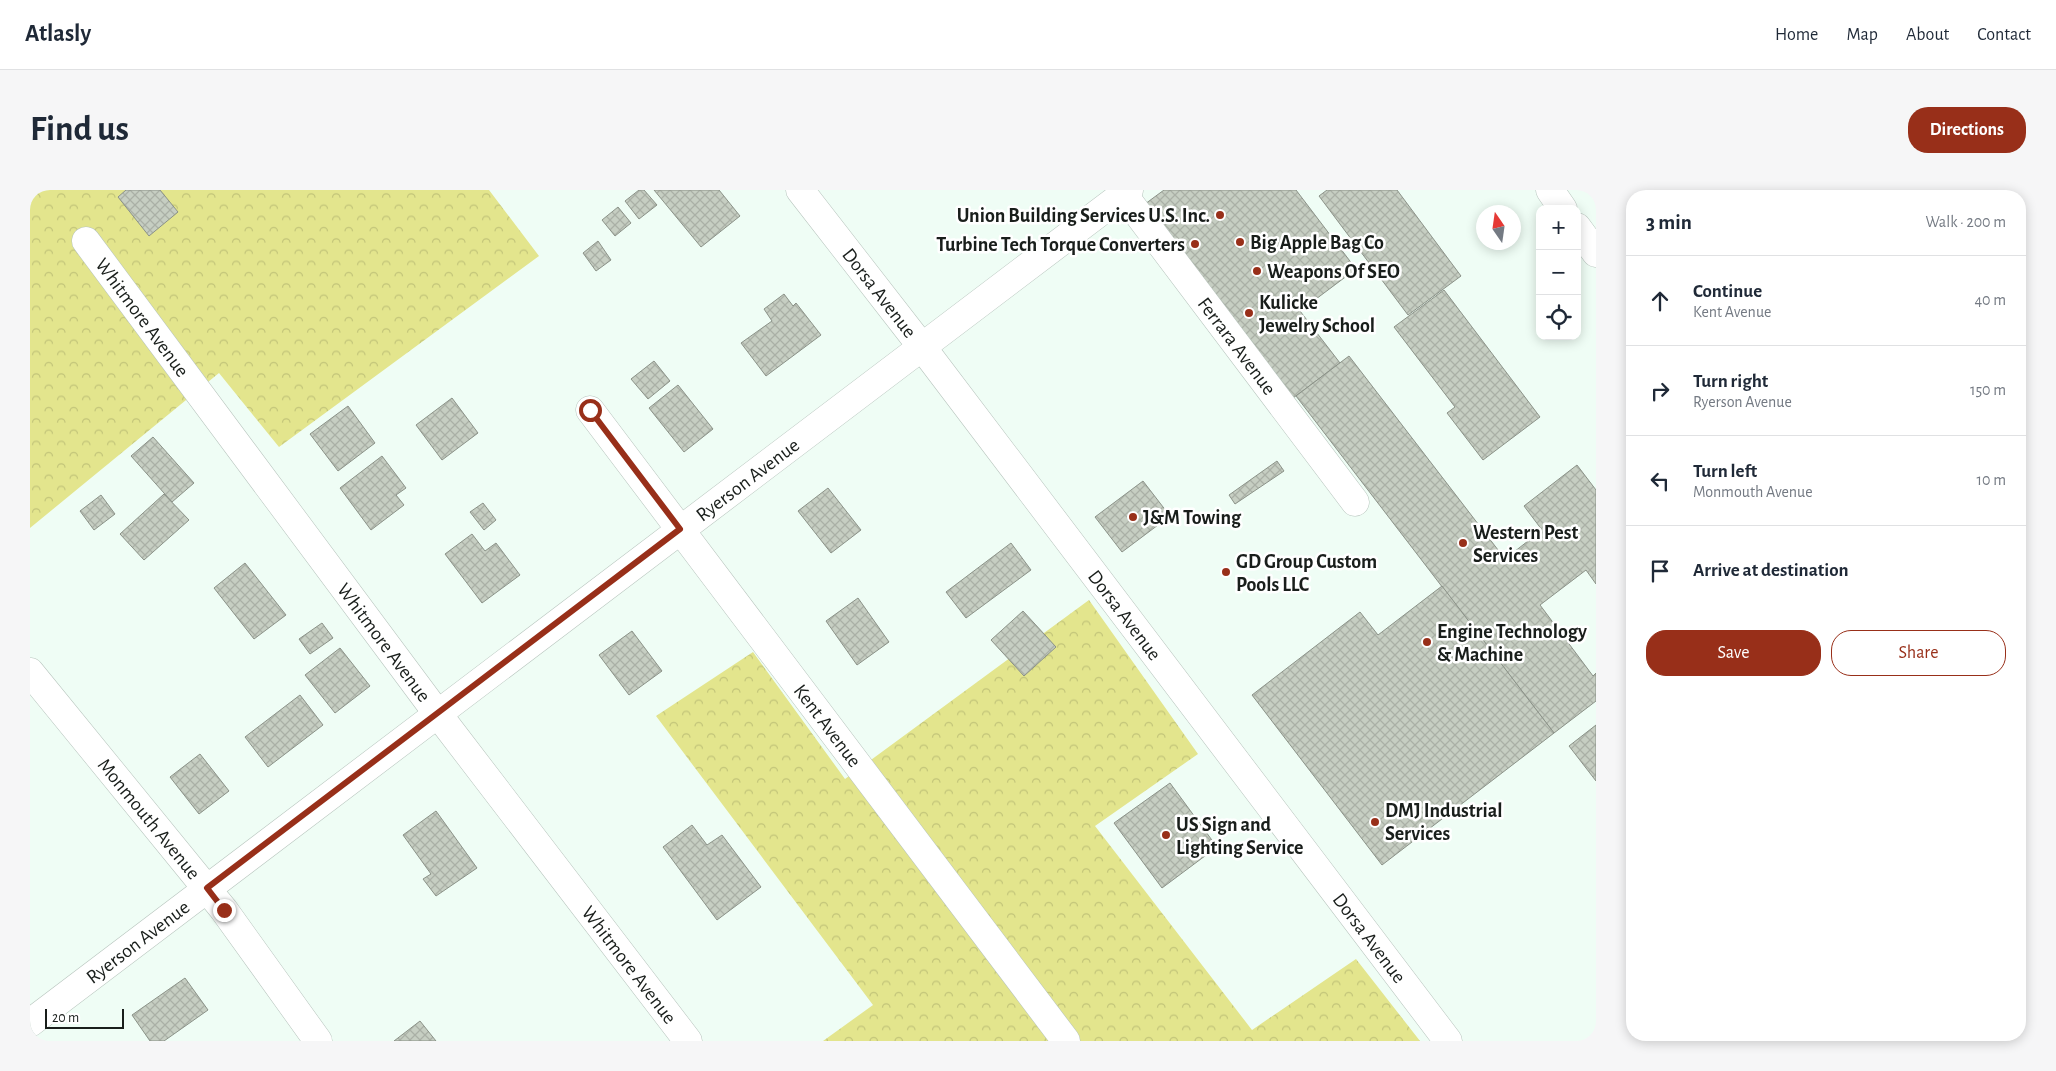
<!DOCTYPE html>
<meta charset="utf-8">
<style>
body{margin:0;font-family:"Alegreya Sans",sans-serif;background:#f6f6f7;color:#1f2937}
.controls{position:absolute;right:15px;top:15px;display:grid;overflow:hidden;border-radius:10px;box-shadow:0 2px 12px #0003}
.controls button{width:45px;height:45px;display:grid;place-items:center;padding:0;border:0;border-bottom:1px solid #e0e1e3;background:#fff;color:#1f2937;font:25px sans-serif}
.compass{position:absolute;left:1446px;top:15px;width:45px;height:45px;border-radius:50%;background:#fff;box-shadow:0 2px 12px #0003;rotate:347deg}
.scale{position:absolute;left:15px;bottom:12px;width:79px;box-sizing:border-box;padding-left:5px;border:2px solid #191e1b;border-top:0;font-size:14px;line-height:18px;white-space:nowrap;color:#191e1b;-webkit-text-stroke:4px #fff;paint-order:stroke}
.stop{position:absolute;width:15px;height:15px;margin:-11px;border:4px solid #982f19;border-radius:50%;background:#fff}
.stop.end{background:#982f19;border-color:#fff;box-shadow:0 1px 5px #0008}
.list{margin:0;padding:0;list-style:none}
h2{display:flex;justify-content:space-between;align-items:center;height:65px;margin:0;padding:0 20px;font-size:21px}
h2 small{font-size:16px;font-weight:400;color:#747a83}
.list li{display:grid;grid-template-columns:32px 1fr auto;gap:15px;align-items:center;box-sizing:border-box;height:90px;padding:0 20px;border-top:1px solid #e0e1e3}
.list b{display:block;font-size:19px;white-space:nowrap}
.list p{margin:0;font-size:16px;white-space:nowrap;color:#747a83}
.list em{font-size:16px;font-style:normal;color:#747a83}
.actions{display:flex;gap:10px;padding:15px 20px}
.actions a{flex:1;padding:11px 0;border:1px solid #982f19;border-radius:20px;text-align:center;font-size:18px;color:#982f19}
.actions .main{background:#982f19;color:#fff}
.icon{flex:none;width:28px;height:28px;fill:none;stroke:currentColor;stroke-width:2;stroke-linecap:round;stroke-linejoin:round}
.map{position:relative;flex:none;width:1566px;height:851px;overflow:hidden;border-radius:20px}
header{display:flex;align-items:center;gap:30px;box-sizing:border-box;height:70px;padding:0 25px;background:#fff;border-bottom:1px solid #e0e1e3}
header strong{font-size:24px}
nav{display:flex;gap:28px;margin-inline-start:auto;font-size:18px}
.intro{display:flex;align-items:center;justify-content:space-between;box-sizing:border-box;height:120px;padding:0 30px}
h1{margin:0;font-size:35px}
.button{padding:12px 22px;border-radius:20px;background:#982f19;color:#fff;font-size:18px;font-weight:700}
main{display:flex;gap:30px;padding:0 30px}
aside{flex:1;background:#fff;border-radius:20px;box-shadow:0 2px 12px #0003}
.map>svg:first-child{display:block}
</style>
<header>
<strong>Atlasly</strong>
<nav><a>Home</a><a>Map</a><a>About</a><a>Contact</a></nav>
</header>
<div class="intro"><h1>Find us</h1><a class="button">Directions</a></div>
<main>
<div class="map">
<svg width="1566" height="851" viewBox="0 0 1566 851">
<defs>
<pattern id="forest-crowns" width="20" height="18" patternUnits="userSpaceOnUse" patternTransform="scale(1.25)"><rect width="20" height="18" fill="#e3e58d"/><path d="M2 6a3 3 0 1 1 6 0M12 15a3 3 0 1 1 6 0" fill="none" stroke="#c2c479"/></pattern>
<pattern id="building-cross-hatch" width="8" height="8" patternUnits="userSpaceOnUse" patternTransform="scale(1.25)"><rect width="8" height="8" fill="#c6cec2"/><path d="M0 0l8 8M0 8l8-8" fill="none" stroke="#aab0a6"/></pattern>
</defs>
<rect width="100%" height="100%" fill="#effdf5"/>
<g fill="url(#forest-crowns)">
<path d="M0,0h459l50,66 -260,191 -60,-74 -189,155z"/>
<path d="M1059,410l109,154 -103,72 157,204 104,-71 64,82h-597l50,-36 -217,-289 97,-64 92,127z"/>
</g>
<g fill="url(#building-cross-hatch)" stroke="#8b9288">
<path d="M96,0h34l18,22 -29,24 -31,-39z"/>
<path d="M609,0h5l13,15 -18,14 -14,-18z"/>
<path d="M624,0h65l21,26 -39,31z"/>
<path d="M1134,0h132l60,79 -56,42 40,52 -47,35 -148,-194z"/>
<path d="M1297,0h70l64,86 -53,39 -89,-119z"/>
<path d="M588,17l13,16 -16,13 -13,-16z"/>
<path d="M568,51l13,19 -15,11 -13,-18z"/>
<path d="M1414,100l96,127 -57,43 -36,-47 8,-6 -61,-80z"/>
<path d="M754,104l9,12 3,-3 25,32 -55,41 -25,-33 31,-22 -8,-12z"/>
<path d="M1319,166l156,203 37,-29 -18,-24 53,-41 19,25v94l-10,-14 -46,35 53,71 3,-3v28l-42,32 -258,-337z"/>
<path d="M624,171l16,20 -22,18 -17,-20z"/>
<path d="M648,195l35,44 -29,23 -35,-44z"/>
<path d="M422,208l26,35 -36,27 -26,-35z"/>
<path d="M318,216l27,37 -37,28 -28,-37z"/>
<path d="M123,247l41,46 -22,19 -41,-46z"/>
<path d="M352,266l24,32 -10,7 8,10 -33,25 -31,-42z"/>
<path d="M1247,271l7,10 -49,33 -6,-9z"/>
<path d="M1113,291l27,35 -48,36 -27,-35z"/>
<path d="M798,298l33,42 -30,23 -33,-42z"/>
<path d="M134,304l25,26 -45,40 -24,-26z"/>
<path d="M71,305l14,19 -21,16 -14,-19z"/>
<path d="M453,313l13,17 -12,10 -14,-18z"/>
<path d="M442,344l13,17 11,-8 24,32 -38,28 -37,-49z"/>
<path d="M981,353l20,27 -65,48 -20,-26z"/>
<path d="M215,373l41,52 -32,24 -40,-51z"/>
<path d="M1412,396l112,147 -172,132 -130,-170 108,-83 18,23z"/>
<path d="M828,408l31,44 -32,23 -31,-44z"/>
<path d="M993,421l33,36 -32,29 -33,-36z"/>
<path d="M292,433l11,15 -23,16 -11,-15z"/>
<path d="M602,441l30,40 -33,24 -30,-40z"/>
<path d="M310,458l30,38 -35,27 -30,-38z"/>
<path d="M270,505l23,30 -55,42 -23,-30z"/>
<path d="M1566,535v56l-27,-35z"/>
<path d="M170,564l29,37 -30,23 -29,-37z"/>
<path d="M1140,593l47,64 -55,41 -48,-65z"/>
<path d="M406,621l41,57 -41,28 -13,-17 8,-5 -28,-39z"/>
<path d="M662,635l15,20 15,-10 39,52 -44,33 -54,-73z"/>
<path d="M155,788l23,32 -44,31h-14l-18,-26z"/>
<path d="M390,831l16,20h-42z"/>
</g>
<g fill="none" stroke-linecap="round" stroke-linejoin="round">
<defs>
<g id="minor">
<path id="s1" d="M770,0l122,157 526,694"/>
<path id="s2" d="M1090,0l235,312"/>
<path d="M1520,0l13,19"/>
<path d="M1547,37l19,26"/>
<path id="s3" d="M56,51l351,472 251,328"/>
<path id="s4" d="M560,220l476,631"/>
<path id="s5" d="M0,482l194,238 94,131"/>
<path id="s6" d="M0,833l1099,-833"/>
</g>
</defs>
<use href="#minor" stroke="#b7c4bd" stroke-width="29"/>
<use href="#minor" stroke="#fff" stroke-width="28"/>
</g>
<g fill="none" stroke-linecap="round" stroke-linejoin="round">
<path stroke="#982f19" stroke-width="6" d="M194,720l-17,-22 473,-359 -90,-119"/>
</g>
<g fill="#982f19" stroke="#fff" stroke-width="2">
<circle cx="1190" cy="25" r="5"/>
<circle cx="1210" cy="52" r="5"/>
<circle cx="1165" cy="54" r="5"/>
<circle cx="1227" cy="81" r="5"/>
<circle cx="1219" cy="123" r="5"/>
<circle cx="1103" cy="327" r="5"/>
<circle cx="1433" cy="353" r="5"/>
<circle cx="1196" cy="382" r="5"/>
<circle cx="1397" cy="452" r="5"/>
<circle cx="1345" cy="632" r="5"/>
<circle cx="1136" cy="645" r="5"/>
</g>
<g text-anchor="middle" stroke-width="5" stroke-linejoin="round" paint-order="stroke">
<g font-size="20" font-weight="bold" fill="#191e1b" stroke="#fff" text-anchor="start">
<text x="1180" y="32" text-anchor="end">Union Building Services U.S. Inc.</text>
<text x="1220" y="59">Big Apple Bag Co</text>
<text x="1155" y="61" text-anchor="end">Turbine Tech Torque Converters</text>
<text x="1237" y="88">Weapons Of SEO</text>
<text x="1229" y="119">Kulicke<tspan x="1229" dy="23">Jewelry School</tspan></text>
<text x="1113" y="334">J&amp;M Towing</text>
<text x="1443" y="349">Western Pest<tspan x="1443" dy="23">Services</tspan></text>
<text x="1206" y="378">GD Group Custom<tspan x="1206" dy="23">Pools LLC</tspan></text>
<text x="1407" y="448">Engine Technology<tspan x="1407" dy="23">&amp; Machine</tspan></text>
<text x="1355" y="627">DMJ Industrial<tspan x="1355" dy="23">Services</tspan></text>
<text x="1146" y="641">US Sign and<tspan x="1146" dy="23">Lighting Service</tspan></text>
</g>
<g font-size="20" fill="#191e1b" stroke="#fff">
<text dy="7" stroke="none"><textPath href="#s1" startOffset="130">Dorsa Avenue</textPath></text>
<text dy="7" stroke="none"><textPath href="#s3" startOffset="95">Whitmore Avenue</textPath></text>
<text dy="7" stroke="none"><textPath href="#s2" startOffset="195">Ferrara Avenue</textPath></text>
<text dy="7" stroke="none"><textPath href="#s6" startOffset="900">Ryerson Avenue</textPath></text>
<text dy="7" stroke="none"><textPath href="#s1" startOffset="535">Dorsa Avenue</textPath></text>
<text dy="7" stroke="none"><textPath href="#s3" startOffset="500">Whitmore Avenue</textPath></text>
<text dy="7" stroke="none"><textPath href="#s4" startOffset="395">Kent Avenue</textPath></text>
<text dy="7" stroke="none"><textPath href="#s5" startOffset="189">Monmouth Avenue</textPath></text>
<text dy="7" stroke="none"><textPath href="#s1" startOffset="940">Dorsa Avenue</textPath></text>
<text dy="7" stroke="none"><textPath href="#s6" startOffset="135">Ryerson Avenue</textPath></text>
<text dy="7" stroke="none"><textPath href="#s3" startOffset="905">Whitmore Avenue</textPath></text>
</g>
</g>
</svg>
<div class="controls">
<button>+</button>
<button>−</button>
<button><svg class="icon" aria-label="locate" viewBox="0 0 24 24"><circle cx="12" cy="12" r="6"/><path d="M12 2v4M12 18v4M2 12h4M18 12h4"/></svg></button>
</div>
<svg class="compass" viewBox="-18 -18 36 36"><path d="M0-13l5 13h-10z" fill="#e53935"/><path d="M0 13l5-13h-10z" fill="#747a83"/></svg>
<div class="scale">20 m</div>
<div class="stop" style="left:560px;top:220px"></div>
<div class="stop end" style="left:194px;top:720px"></div>
</div>
<aside>
<h2>3 min<small>Walk · 200 m</small></h2>
<ul class="list">
<li><svg class="icon" aria-label="ahead" viewBox="0 0 24 24"><path d="M12 20V5M6 11l6-6 6 6"/></svg><div><b>Continue</b><p>Kent Avenue</p></div><em>40 m</em></li>
<li><svg class="icon" aria-label="right" viewBox="0 0 24 24"><path d="M7 20v-9h11M14 6l5 5-5 5"/></svg><div><b>Turn right</b><p>Ryerson Avenue</p></div><em>150 m</em></li>
<li><svg class="icon" aria-label="left" viewBox="0 0 24 24"><path d="M17 20v-9H6M10 6l-5 5 5 5"/></svg><div><b>Turn left</b><p>Monmouth Avenue</p></div><em>10 m</em></li>
<li><svg class="icon" aria-label="arrive" viewBox="0 0 24 24"><path d="M6 21V4h12l-3 4 3 4H6"/></svg><div><b>Arrive at destination</b></div></li>
</ul>
<div class="actions"><a class="main">Save</a><a>Share</a></div>
</aside>
</main>
